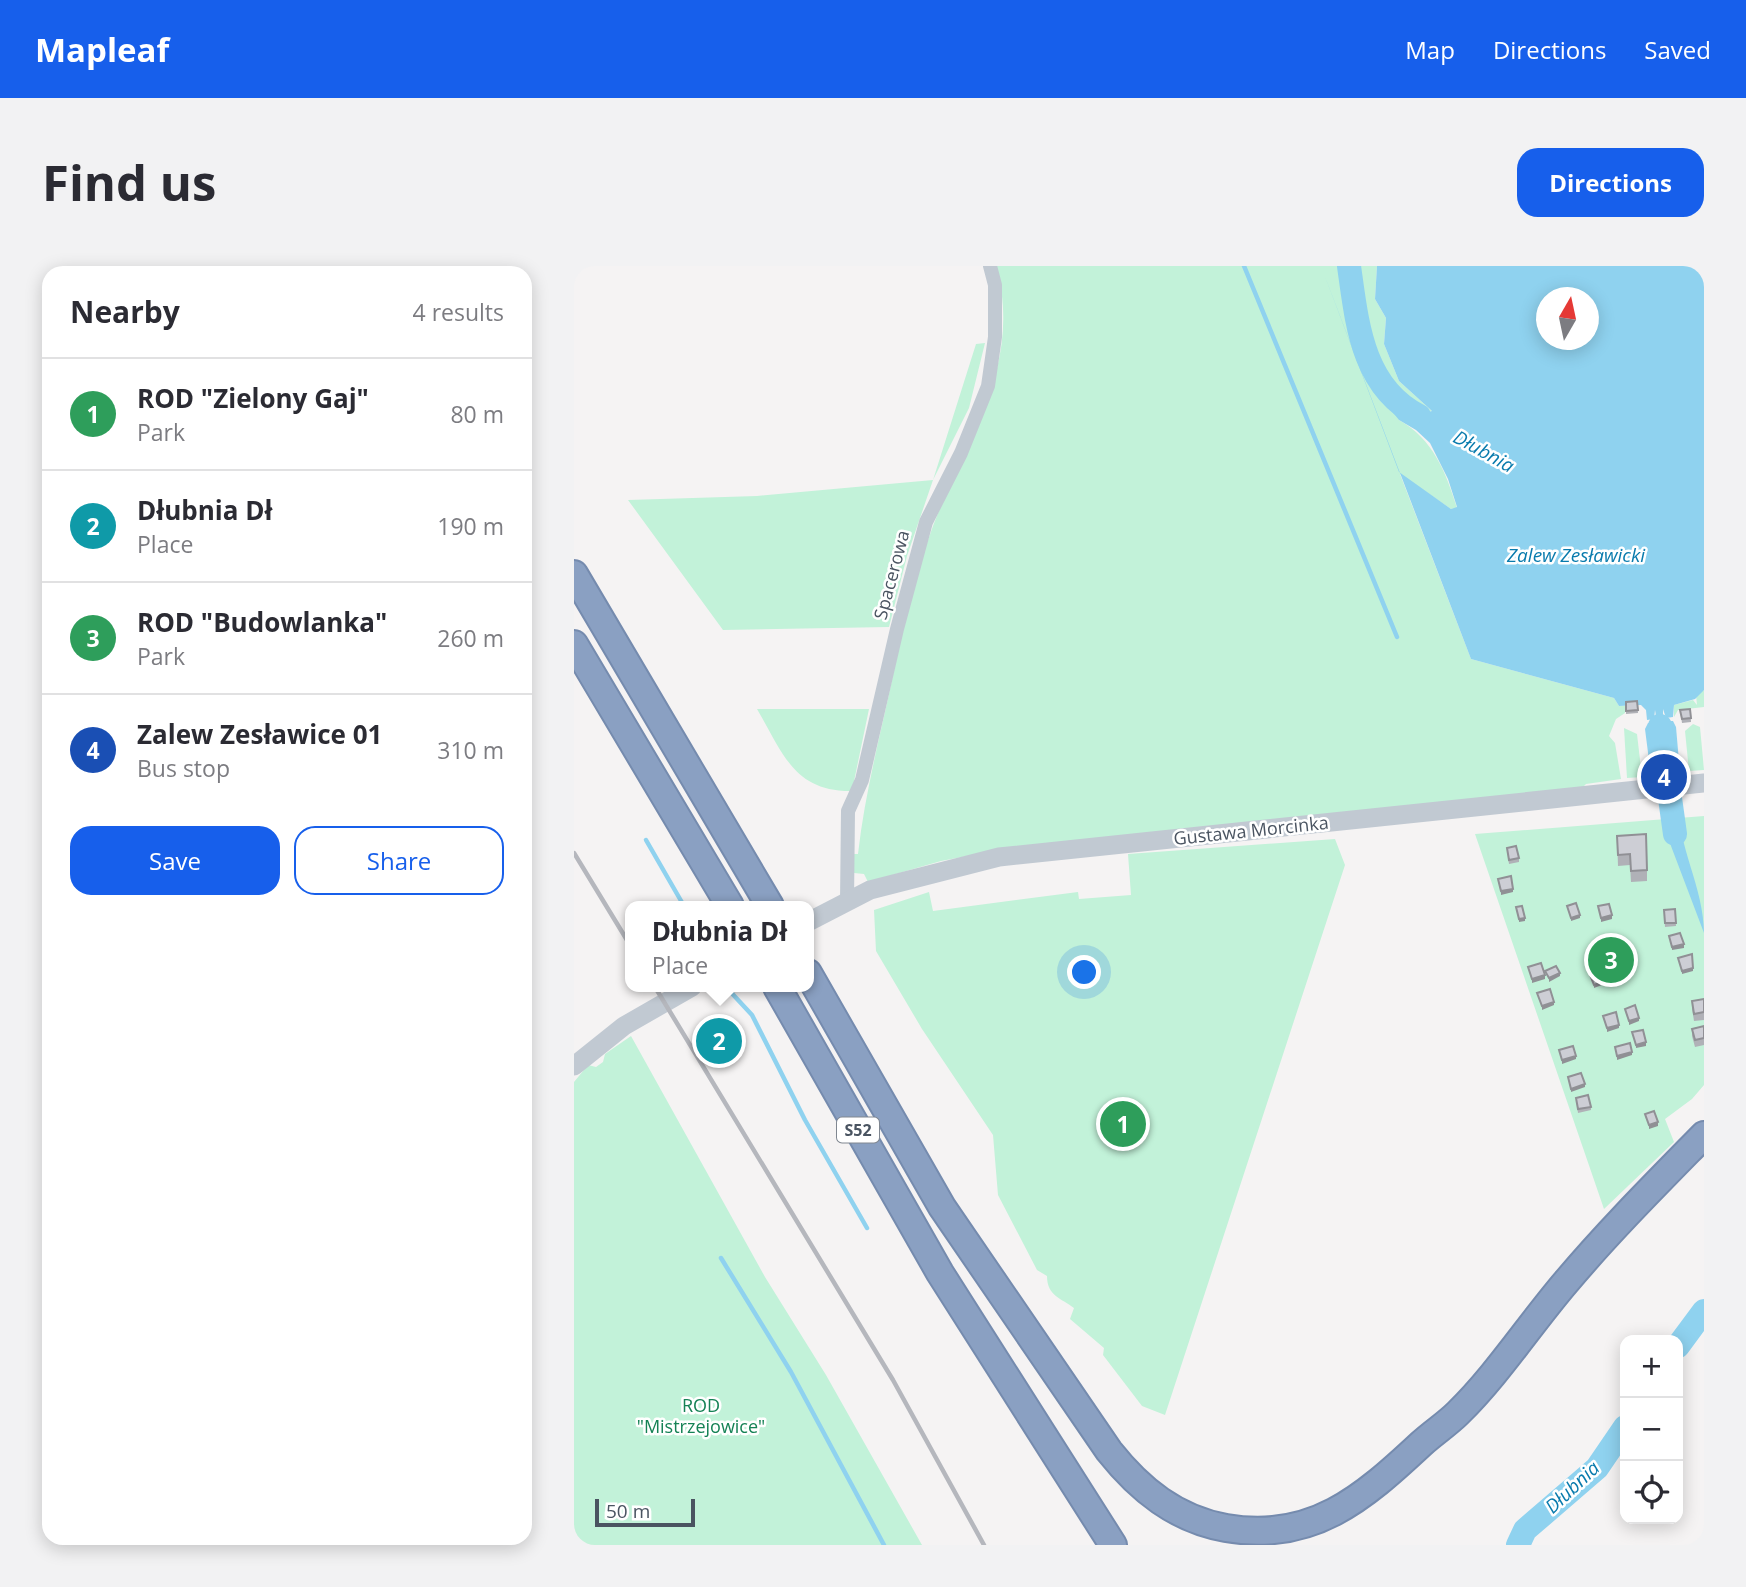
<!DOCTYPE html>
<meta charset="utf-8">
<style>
body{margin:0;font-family:"Open Sans",sans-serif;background:#f2f2f3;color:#2b2b33}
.controls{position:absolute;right:21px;bottom:21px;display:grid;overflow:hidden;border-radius:14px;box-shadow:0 4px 18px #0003}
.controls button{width:63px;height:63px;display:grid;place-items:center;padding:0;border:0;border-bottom:2px solid #e1e1e2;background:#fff;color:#2b2b33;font:35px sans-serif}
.compass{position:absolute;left:962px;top:21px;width:63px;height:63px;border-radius:50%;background:#fff;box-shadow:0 4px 18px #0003;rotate:9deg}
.scale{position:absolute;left:21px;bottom:18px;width:100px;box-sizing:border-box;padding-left:7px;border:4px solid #4a5461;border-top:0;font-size:19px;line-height:24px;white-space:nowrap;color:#4a5461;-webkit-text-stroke:5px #fff;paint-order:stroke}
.you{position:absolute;left:511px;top:707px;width:24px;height:24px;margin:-18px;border:5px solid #fff;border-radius:50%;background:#1a73e8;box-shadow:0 0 0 10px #1a73e833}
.badge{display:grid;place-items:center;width:46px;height:46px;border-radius:50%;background:#175feb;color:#fff;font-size:23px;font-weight:700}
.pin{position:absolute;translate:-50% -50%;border:4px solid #fff;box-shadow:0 2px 7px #0006}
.popup{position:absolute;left:51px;top:635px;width:189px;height:91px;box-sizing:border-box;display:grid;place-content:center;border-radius:14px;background:#fff;filter:drop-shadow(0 2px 5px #0005);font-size:23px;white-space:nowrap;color:#7c7c81}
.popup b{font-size:26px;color:#2b2b33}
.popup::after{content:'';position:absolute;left:50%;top:100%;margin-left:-14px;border:14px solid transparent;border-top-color:#fff}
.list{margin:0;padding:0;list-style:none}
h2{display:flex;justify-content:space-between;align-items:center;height:91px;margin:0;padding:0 28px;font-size:30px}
h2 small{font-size:23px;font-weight:400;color:#7c7c81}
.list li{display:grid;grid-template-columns:46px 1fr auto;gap:21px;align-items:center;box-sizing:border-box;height:112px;padding:0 28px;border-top:2px solid #e1e1e2}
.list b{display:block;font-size:26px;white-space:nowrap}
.list p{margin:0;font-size:23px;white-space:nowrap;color:#7c7c81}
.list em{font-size:23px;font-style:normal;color:#7c7c81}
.actions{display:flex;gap:14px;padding:21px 28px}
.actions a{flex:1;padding:16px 0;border:2px solid #175feb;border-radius:21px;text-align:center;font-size:24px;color:#175feb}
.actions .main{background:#175feb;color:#fff}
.icon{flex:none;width:38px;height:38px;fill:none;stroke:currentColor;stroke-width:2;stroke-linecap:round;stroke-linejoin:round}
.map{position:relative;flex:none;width:1130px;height:1279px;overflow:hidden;border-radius:21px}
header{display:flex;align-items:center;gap:42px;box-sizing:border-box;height:98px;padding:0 35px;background:#175feb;color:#fff}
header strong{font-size:33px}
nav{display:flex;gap:38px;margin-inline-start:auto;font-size:24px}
.intro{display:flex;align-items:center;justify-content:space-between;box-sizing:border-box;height:168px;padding:0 42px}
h1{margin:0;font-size:49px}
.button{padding:18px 32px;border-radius:21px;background:#175feb;color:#fff;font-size:24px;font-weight:700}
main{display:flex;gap:42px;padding:0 42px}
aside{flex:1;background:#fff;border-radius:21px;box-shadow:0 4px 18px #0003}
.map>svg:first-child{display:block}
</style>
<header>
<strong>Mapleaf</strong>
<nav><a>Map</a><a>Directions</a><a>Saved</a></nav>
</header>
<div class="intro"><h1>Find us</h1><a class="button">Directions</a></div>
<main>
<aside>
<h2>Nearby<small>4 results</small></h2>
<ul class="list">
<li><span class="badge" style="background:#2e9e5b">1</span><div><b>ROD &quot;Zielony Gaj&quot;</b><p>Park</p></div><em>80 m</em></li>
<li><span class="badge" style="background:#0f9aa8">2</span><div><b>Dłubnia Dł</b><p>Place</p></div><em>190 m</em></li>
<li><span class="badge" style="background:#2e9e5b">3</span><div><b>ROD &quot;Budowlanka&quot;</b><p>Park</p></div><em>260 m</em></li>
<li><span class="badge" style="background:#1a4fb4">4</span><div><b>Zalew Zesławice 01</b><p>Bus stop</p></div><em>310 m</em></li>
</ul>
<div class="actions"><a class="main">Save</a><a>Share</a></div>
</aside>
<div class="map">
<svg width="1130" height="1279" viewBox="0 0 1130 1279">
<rect width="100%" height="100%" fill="#f5f3f3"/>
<g fill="#c2f2d9">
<path d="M422,0h381l-2,33 11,19 -2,26 15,37 33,30 -8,2 -29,-16 4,23c34,19 47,52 58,88l-6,1 -51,-35 71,185 143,39 5,8h6v7l-9,6 -7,17 6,7 6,36 -35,5 -5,5 -560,57 -80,15 -73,21 -4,-8 -10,-1 -1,-19h5c6,-54 19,-106 31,-160 11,-51 21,-104 39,-154 32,-95 97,-170 68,-274z"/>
<path d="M411,77l-16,65 -36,72 -26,76 -18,71 -166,3 -95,-130 129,-4 176,-16 43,-136z"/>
<path d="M1130,424v17l-26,3 -4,7v-12l19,-5 4,5 -1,-10z"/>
<path d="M183,443h112l-17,82c-58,1 -69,-38 -95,-82z"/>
<path d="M1119,458l7,3 4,43 -15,1 -4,-40z"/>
<path d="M1050,462l13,6 5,43 -15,1z"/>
<path d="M1130,550v269l-12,14 -27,20 9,23 -70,67 -129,-375z"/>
<path d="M761,573l10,26 -180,550 -23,-9 -39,-51 1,-7 -34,-29 4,-11c-13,-10 -27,-12 -27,-32l-10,-6 -39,-75 -5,-60 -71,-106 -46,-78 -2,-41 55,-18 4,19 145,-19 1,7 52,-4 -3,-41z"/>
<path d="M57,770l134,241 61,98 96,170h-348v-463l14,-17 8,2 7,-5 2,-8z"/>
</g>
<g fill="#8fd2ef" fill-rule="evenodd">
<path d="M747,0l78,206 52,37 6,-2 -9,-28 -18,-36 -14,-13 -17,-10 -17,-21 13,-2 29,16 8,-2 -33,-30 -15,-37 2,-26 -11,-19 2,-33h323l4,10v414l-9,9 -21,6 -1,12 -7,1 -3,-9v12l-6,1 -2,-12 -1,9 -7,1 -1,-10 -5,-5 -22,1 -5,-8 -143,-39zM972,32h42v42h-42z"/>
<path d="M1093,455h6l3,6 4,46 -29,3 -6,-47 3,-6h7l1,4 7,-1 7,45z"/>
<path d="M1104,535c-1,44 26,87 26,132l-33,-87 -10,-43z"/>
</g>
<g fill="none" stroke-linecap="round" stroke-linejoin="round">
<g stroke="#8fd2ef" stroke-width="4.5">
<path d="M670,0l153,371"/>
<path d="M72,574l38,66"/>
<path d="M152,721l26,28 53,105 62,108"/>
<path d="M147,992l70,114 93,173"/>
</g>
<g stroke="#8fd2ef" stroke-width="24">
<path d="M775,0c8,57 13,121 70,150"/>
<path d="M1086,460l15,108"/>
<path d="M1104,1080l26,-35"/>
<path d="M944,1279l7,-15 72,-62 28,-41"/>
</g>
<defs>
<g id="motorway">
<path d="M0,308l196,332"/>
<path d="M0,378l156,262"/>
<path d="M234,707l134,234 167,244c31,39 67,68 117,77 86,15 137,-30 195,-84 12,-11 26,-20 37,-31 39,-38 72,-89 108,-131 43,-51 91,-99 138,-147"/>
<path d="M203,721l163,286 173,272"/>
</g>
</defs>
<use href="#motorway" stroke="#758bae" stroke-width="30"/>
<path stroke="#c1c9d2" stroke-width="14" d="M273,636l1,-91 14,-31 35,-151 29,-107 35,-69 27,-67 7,-49v-52l-5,-19"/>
<g stroke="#c1c9d2" stroke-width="19">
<path d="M234,656l62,-32 129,-33 705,-74"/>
<path d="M0,800l50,-40 68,-39"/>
</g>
<use href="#motorway" stroke="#8aa0c2" stroke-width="26"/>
<g stroke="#b5b7bd" stroke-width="4.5">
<path d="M0,587l56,92"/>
<path d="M81,721l238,393 91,165"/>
</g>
</g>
<g fill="#b0b1b7">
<path d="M1063,435l1,12 -12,1v-12z"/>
<path d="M1116,443l1,13 -9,1 -2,-13z"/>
<path d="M1043,570l30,34v11l-16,1 -1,-17 -12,1z"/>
<path d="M933,582l12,10v4l-10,2z"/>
<path d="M1101,643l1,17 -11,1 -1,-17z"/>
<path d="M1130,733v21l-10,1 -2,-13v-7z"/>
<path d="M1130,760v19l-9,2 -3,-11v-7z"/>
<path d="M1002,832l15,9v3l-13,3z"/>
</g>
<g fill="#909095">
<path d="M939,623v3l-12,3v-4z"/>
<path d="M1006,649v3l-9,3v-3z"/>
<path d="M1038,649v4l-11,3v-4z"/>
<path d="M951,652v3l-6,1v-3z"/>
<path d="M1110,678v4l-12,2v-3z"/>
<path d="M1119,702v3l-11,3v-3z"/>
<path d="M986,707v3l-11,6v-4z"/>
<path d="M971,709v4l-13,4v-4z"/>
<path d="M1028,716v3l-8,3v-3z"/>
<path d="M980,736v3l-12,5v-4z"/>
<path d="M1065,752v3l-10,4v-4z"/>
<path d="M1045,759v3l-12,4v-4z"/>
<path d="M154,772v4l-11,6v-3z"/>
<path d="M1072,776v4l-10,2v-3z"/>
<path d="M1058,786v3l-15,5v-4z"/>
<path d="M1002,790v3l-14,5v-4z"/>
<path d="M1011,818v3l-14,5v-3z"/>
<path d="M1084,856v4l-9,3v-4z"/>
</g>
<g fill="#cdced5" stroke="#909095" stroke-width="2">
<path d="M1063,435l1,9 -12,1v-9z"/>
<path d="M1116,443l1,9 -9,1 -2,-9z"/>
<path d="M1072,568l1,36 -16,1 -1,-17 -12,1 -1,-19z"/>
<path d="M942,580l3,12 -10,2 -2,-12z"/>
<path d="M937,610l2,13 -12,2 -3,-12z"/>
<path d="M1002,637l4,12 -9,3 -4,-12z"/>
<path d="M1035,638l3,11 -11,3 -3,-12z"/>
<path d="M948,640l3,12 -6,1 -3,-12z"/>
<path d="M1101,643l1,14h-11l-1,-13z"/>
<path d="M1106,667l4,11 -12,3 -3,-11z"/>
<path d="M1118,688l1,14 -11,3 -4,-13z"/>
<path d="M967,697l4,12 -13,4 -4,-12z"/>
<path d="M982,700l4,7 -11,5 -4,-7z"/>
<path d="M1024,703l4,13 -8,3 -5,-13z"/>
<path d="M976,723l4,13 -12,4 -5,-13z"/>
<path d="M1130,733v13l-10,2 -2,-13z"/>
<path d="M1061,739l4,13 -10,3 -4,-12z"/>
<path d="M1042,746l3,13 -12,3 -4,-12z"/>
<path d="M1130,760v12l-9,2 -3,-11z"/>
<path d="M148,763l6,9 -11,7 -6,-9z"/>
<path d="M1069,764l3,12 -10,3 -4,-13z"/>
<path d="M1056,777l2,9 -15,4 -2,-9z"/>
<path d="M999,780l3,10 -14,4 -3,-10z"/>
<path d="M1007,807l4,11 -14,5 -3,-12z"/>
<path d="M1014,829l3,12 -13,2 -2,-11z"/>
<path d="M1080,845l4,11 -9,3 -4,-11z"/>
</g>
<g text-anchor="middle" stroke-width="5" stroke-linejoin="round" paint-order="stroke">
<rect fill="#fff" stroke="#808790" stroke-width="2" x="263" y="851.5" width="42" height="25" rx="5"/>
<g font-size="16" font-weight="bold" fill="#4a5461">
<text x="284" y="870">S52</text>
</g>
<g font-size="18" fill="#4a5461" stroke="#fff">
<text transform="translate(318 309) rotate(-75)" y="6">Spacerowa</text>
<text transform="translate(677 565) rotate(-6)" y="6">Gustawa Morcinka</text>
</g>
<g font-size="18" fill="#158255" stroke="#fff">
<text x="127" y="1146">ROD<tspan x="127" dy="21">"Mistrzejowice"</tspan></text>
</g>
<g font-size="19" font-style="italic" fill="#097bad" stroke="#fff">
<text transform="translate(910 185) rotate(29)" y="7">Dłubnia</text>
<text x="1002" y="296">Zalew Zesławicki</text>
<text transform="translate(998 1221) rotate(-43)" y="7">Dłubnia</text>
</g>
</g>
</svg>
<div class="controls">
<button>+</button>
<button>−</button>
<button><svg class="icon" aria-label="locate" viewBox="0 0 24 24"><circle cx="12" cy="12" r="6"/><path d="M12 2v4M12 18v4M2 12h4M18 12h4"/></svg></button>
</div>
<svg class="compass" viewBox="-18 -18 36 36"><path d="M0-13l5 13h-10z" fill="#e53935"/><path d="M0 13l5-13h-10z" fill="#7c7c81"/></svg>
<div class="scale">50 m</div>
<div class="you"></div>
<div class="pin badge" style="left:549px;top:858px;background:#2e9e5b">1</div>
<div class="pin badge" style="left:145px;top:775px;background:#0f9aa8">2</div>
<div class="popup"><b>Dłubnia Dł</b>Place</div>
<div class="pin badge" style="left:1037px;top:694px;background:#2e9e5b">3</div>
<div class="pin badge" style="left:1090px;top:511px;background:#1a4fb4">4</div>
</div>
</main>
